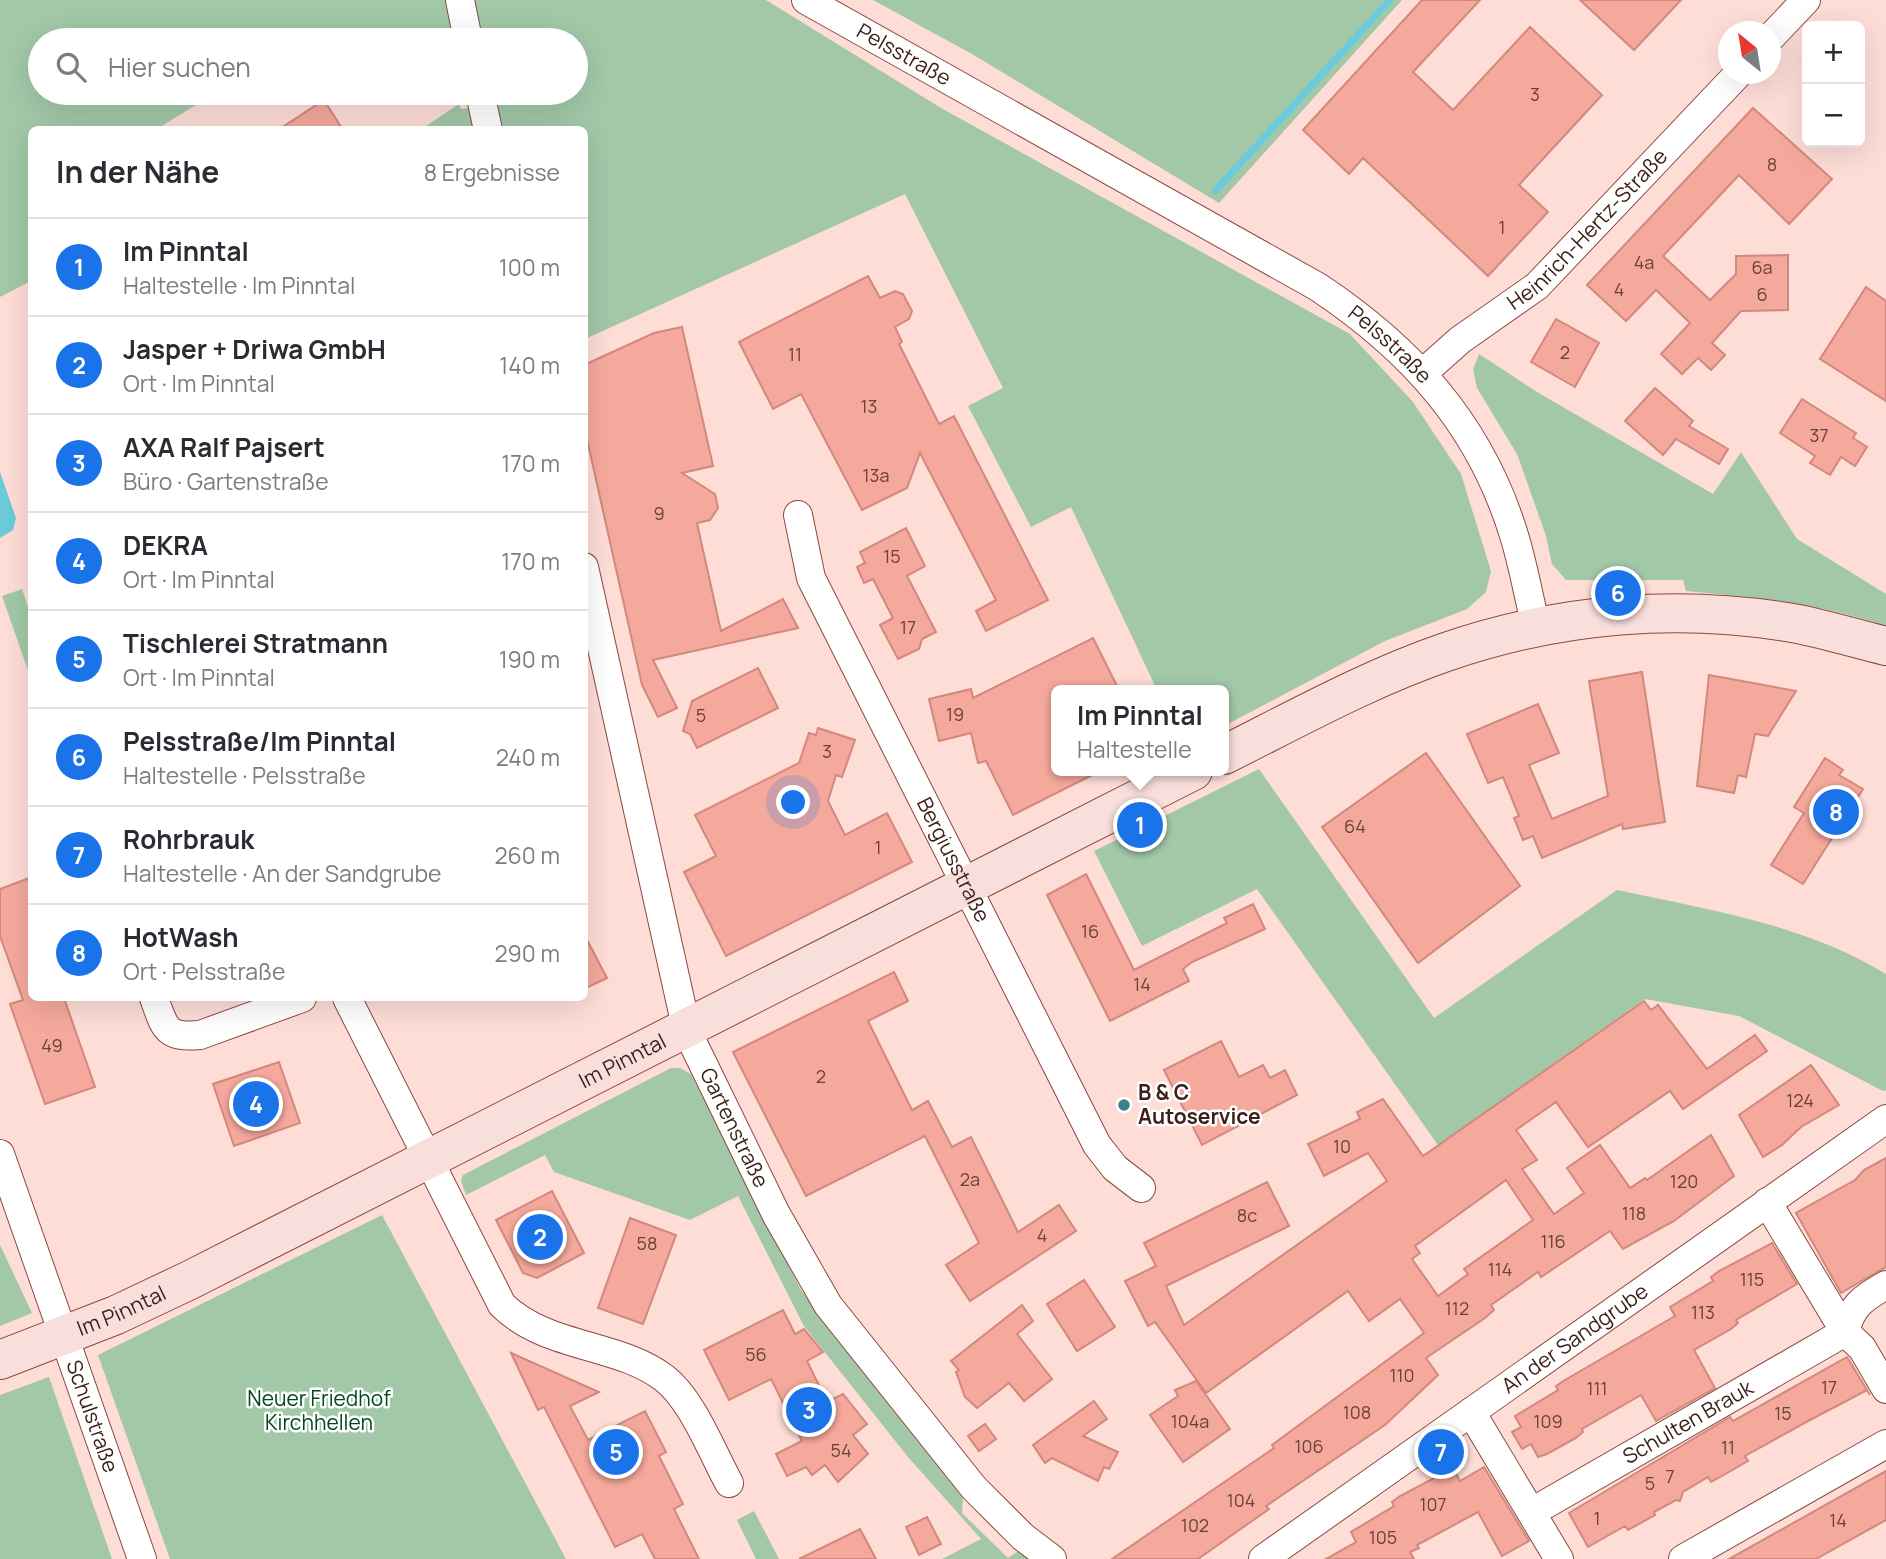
<!DOCTYPE html>
<html lang="de">
<meta charset="utf-8">
<style>
body{margin:0;font-family:Manrope,sans-serif;background:#f2f2f3;color:#2b2b33}
.controls{position:absolute;right:21px;top:21px;display:grid;overflow:hidden;border-radius:10px;box-shadow:0 7px 28px #0002}
.controls button{width:63px;height:63px;display:grid;place-items:center;padding:0;border:0;border-bottom:2px solid #e1e1e2;background:#fff;color:#2b2b33;font:35px sans-serif}
.compass{position:absolute;left:1718px;top:21px;width:63px;height:63px;border-radius:50%;background:#fff;box-shadow:0 7px 28px #0002;rotate:330deg}
.you{position:absolute;left:794px;top:803px;width:24px;height:24px;margin:-18px;border:5px solid #fff;border-radius:50%;background:#1a73e8;box-shadow:0 0 0 10px #1a73e833}
.badge{display:grid;place-items:center;width:46px;height:46px;border-radius:50%;background:#1a73e8;color:#fff;font-size:23px;font-weight:700}
.pin{position:absolute;translate:-50% -50%;border:4px solid #fff;box-shadow:0 2px 7px #0006}
.popup{position:absolute;left:1051px;top:685px;width:178px;height:91px;box-sizing:border-box;display:grid;place-content:center;border-radius:10px;background:#fff;filter:drop-shadow(0 2px 5px #0005);font-size:23px;white-space:nowrap;color:#7c7c81}
.popup b{font-size:26px;color:#2b2b33}
.popup::after{content:'';position:absolute;left:50%;top:100%;margin-left:-14px;border:14px solid transparent;border-top-color:#fff}
.list{margin:0;padding:0;list-style:none}
h2{display:flex;justify-content:space-between;align-items:center;height:91px;margin:0;padding:0 28px;font-size:30px}
h2 small{font-size:23px;font-weight:400;color:#7c7c81}
.list li{display:grid;grid-template-columns:46px 1fr auto;gap:21px;align-items:center;box-sizing:border-box;height:98px;padding:0 28px;border-top:2px solid #e1e1e2}
.list b{display:block;font-size:26px;white-space:nowrap}
.list p{margin:0;font-size:23px;white-space:nowrap;color:#7c7c81}
.list em{font-size:23px;font-style:normal;color:#7c7c81}
.icon{flex:none;width:38px;height:38px;fill:none;stroke:currentColor;stroke-width:2;stroke-linecap:round;stroke-linejoin:round}
.map{position:relative;flex:none;width:1886px;height:1559px;overflow:hidden}
.search{position:absolute;background:#fff;box-shadow:0 7px 28px #0002;left:28px;top:28px;width:560px;height:77px;display:flex;align-items:center;gap:18px;box-sizing:border-box;padding:0 24px;border-radius:38px;color:#7c7c81;font-size:26px}
.panel{position:absolute;background:#fff;box-shadow:0 7px 28px #0002;left:28px;top:126px;width:560px;height:875px;border-radius:10px}
.map>svg:first-child{display:block}
</style>
<div class="map">
<svg width="1886" height="1559" viewBox="0 0 1886 1559">
<rect width="100%" height="100%" fill="#feddd7"/>
<g fill="#a2c8a8">
<path d="M0,0h445l10,40h-415v53h175l-58,36 -125,1 -1,151 -31,16z"/>
<path d="M467,0h299l175,108 409,226 63,68 48,72 30,97 -5,21 -19,17 -82,32 -161,85v-36h-67l-86,-183 -40,20 -63,-121 35,-18 -98,-194 -320,145 -1,-209 -87,-1 -8,-36h87v-53h-99z"/>
<path d="M873,0h529l-183,203 -247,-149z"/>
<path d="M459,104l2,5 8,-1 5,21 -54,1z"/>
<path d="M1479,354l58,38 176,102 28,-42 56,87 89,55v32c-64,-22 -132,-29 -200,-35l-3,-11h-117l-14,-16 -6,-28 -29,-82 -40,-66 -4,-19z"/>
<path d="M22,589l9,27v63l-29,-83z"/>
<path d="M1259,769l175,249 183,-128c92,20 187,34 269,84v116l-3,1 -144,-75 -94,-17 -207,146 -181,-256 -115,57 -48,-95z"/>
<path d="M671,1068h9l11,6 110,216 162,208 -1,15 46,45 15,-10 8,11h-89l39,-20 -73,-82 -104,-131 -66,-130 -48,24 -136,-48 -9,-17 -79,40 -5,-14 2,-6z"/>
<path d="M382,1215l184,344h-396l-72,-204z"/>
<path d="M0,1245l32,68 -32,13z"/>
<path d="M49,1377l63,182h-112v-164z"/>
<path d="M754,1511l25,48h-23l-19,-39z"/>
</g>
<path fill="#6ccbdb" d="M0,472l16,46 -3,12 -13,8z"/>
<g fill="none" stroke-linecap="round" stroke-linejoin="round">
<path stroke="#6ccbdb" stroke-width="7" d="M1215,191l175,-191"/>
</g>
<g fill="#f5a99c" stroke="#d2887c" stroke-width="2" fill-rule="evenodd">
<path d="M1422,0h58l-67,72 40,38 77,-83 72,68 -83,90 29,27 -60,64 -125,-118 -14,16 -46,-44z"/>
<path d="M1580,0h101l-47,50z"/>
<path d="M324,100l19,30h-65z"/>
<path d="M1753,108l79,71 -43,45 -50,-49 -76,81 47,44 26,-26v-18l52,-1v55l-47,1 -29,32 13,12 -14,15 -13,-12 -16,16 -21,-20 29,-31 -34,-33 -30,31 -39,-36z"/>
<path d="M868,276l12,22 15,-7 8,3 9,17 -3,8 -14,8 7,15 -3,2 40,80 15,-8 94,184 -62,31 -10,-20 20,-11 -76,-147 -13,35 -45,22 -61,-116 -28,15 -34,-67z"/>
<path d="M1866,287l20,14v100l-66,-42z"/>
<path d="M1556,319l43,24 -24,44 -44,-25z"/>
<path d="M682,327l31,139 -31,7 33,21 3,14 -8,12 -13,3 24,108 62,-32 15,29 -145,32 24,48 -19,9 -16,-32 -58,-259v-61l70,-32z"/>
<path d="M1655,388l38,33 -4,5 39,23 -9,15 -43,-25 -13,16 -38,-34z"/>
<path d="M1802,399l54,34 -3,5 14,9 -12,19 -14,-9 -11,18 -20,-12 5,-7 -35,-23z"/>
<path d="M906,528l19,38 -18,10 29,56 -14,7 -3,10 -21,10 -18,-34 13,-7 -20,-39 -9,4 -7,-16 8,-4 -5,-11z"/>
<path d="M1093,638l26,52h-63v81h44l-87,44 -27,-54 -8,2 -7,-30 -32,8 -10,-42 42,-10 2,9z"/>
<path d="M758,668l20,40 -81,40 -7,-14 -7,-3 9,-30z"/>
<path d="M1642,672l23,150 -42,7 -1,-5 -80,34 -9,-22 -10,4 -9,-22 5,-2 -16,-39 -15,6 -21,-49 71,-30 21,49 -30,12 23,54 56,-23 -19,-115z"/>
<path d="M1709,675l87,16 -28,45 -13,-2 -9,43 -8,-2 -4,18 -37,-7z"/>
<path d="M818,728l37,12 -13,37 -6,-2 -8,26 17,34 42,-22 25,49 -186,94 -42,-84 32,-16 -21,-41 104,-52 10,-30 7,2z"/>
<path d="M1426,753l94,133 -102,77 -96,-136z"/>
<path d="M1825,758l18,12 -4,5 24,14 -60,95 -32,-19 33,-52 -10,-6z"/>
<path d="M1086,874l48,96 93,-47 -3,-5 29,-14 12,25 -73,33 -9,7 6,12 -79,40 -63,-126z"/>
<path d="M32,877v121h32l31,89 -50,17 -35,-100 13,-4 -23,-64v-47z"/>
<path d="M584,934l23,44 -23,11z"/>
<path d="M894,972l14,29 -40,20 44,89 16,-9 24,46 19,-10 47,95 41,-27 17,26 -106,70 -24,-36 33,-22 -54,-107 -119,60 -73,-144z"/>
<path d="M1644,1001l7,9 7,-5 49,64 48,-34 12,16 -84,58 -13,-18 -82,56 -32,-45 -40,28 21,30 -15,9 32,45 30,-21 -17,-25 33,-23 30,43 15,-10 2,2 64,-45 23,41 -60,45 -51,28 -13,-18 -69,46 -3,-5 -47,33 3,5 -9,8 -59,40 12,17 -53,50 -119,81 3,3 -71,50h-86l162,-111 -2,-3 152,-112 -24,-34 -31,22 -21,-30 -142,102 -51,-71 -7,4 -23,-45 31,-15 -12,-23 123,-61 22,44 -123,60 18,39 203,-144 -19,-28 -44,23 -16,-32 52,-25 -3,-7 26,-13 40,57zM1506,1180l27,40 -69,49 4,5 -30,22 -26,-37 8,-6 -5,-7z"/>
<path d="M1221,1041l18,36 24,-12 7,13 15,-8 12,25 -95,50 -38,-75z"/>
<path d="M279,1062l21,61 -66,23 -21,-62z"/>
<path d="M1811,1065l28,40 -38,22 -19,18 -19,12 -24,-42z"/>
<path d="M1886,1158v109l-45,26 -45,-80 59,-33 9,-10z"/>
<path d="M552,1191l32,62 -47,25 -14,-5 -27,-53z"/>
<path d="M630,1218l46,17 -33,89 -45,-16z"/>
<path d="M1772,1243l25,41 -61,36 2,3 -7,6 -37,21 21,38 -59,33 -15,-26 -59,34 1,3 -7,6 -29,16 -9,3 -7,-13 -9,5 -10,-17 9,-5 -6,-11 43,-26 -2,-4 9,-6 110,-64 -5,-9 43,-26 -2,-4 8,-6z"/>
<path d="M1084,1280l31,47 -38,24 -30,-47z"/>
<path d="M1022,1305l11,16 -16,13 35,45 -28,22 -15,-18 -32,25 -12,-11 -9,-25 3,-2 -8,-9z"/>
<path d="M783,1310l12,24 9,-5 19,23 -16,9 20,41 16,-8 24,30 -14,11 15,19 -30,28 -13,-17 -13,10 -6,-8 -19,9 -11,-22 26,-13 -31,-62 -42,21 -25,-50z"/>
<path d="M511,1353l88,39 -29,14 18,34 57,-29 21,41 -7,4 24,48 -9,5 25,50h-44l-13,-25 -27,13 -71,-140 -6,3z"/>
<path d="M1847,1357l23,38 -3,-5 -57,30 -65,36 3,5 -19,11 -18,10 -3,-5 -25,15 -3,9 -4,-1 -22,12 1,3 -27,15 -3,-4 -37,21 -19,-34 161,-96 3,4z"/>
<path d="M1196,1381l34,48 -47,33 -33,-47 28,-19 -3,-6z"/>
<path d="M1094,1401l13,18 -24,17 35,16 -9,17 -5,-2 -6,14 -46,-23 -7,5 -12,-18z"/>
<path d="M985,1424l11,15 -17,12 -11,-15z"/>
<path d="M1484,1467l45,74 -27,15 -24,-44 -61,33 2,3 -9,4 4,7h-88l30,-17 -5,-10 43,-26 -2,-4 8,-6 53,-28 7,13z"/>
<path d="M1886,1471v49l-70,39h-87z"/>
<path d="M927,1517l14,27 -22,11 -13,-28z"/>
<path d="M860,1529l16,30h-77z"/>
</g>
<g fill="none" stroke-linecap="round" stroke-linejoin="round">
<defs>
<g id="minor">
<path d="M460,0l8,40"/>
<path id="s1" d="M806,0l512,287c93,62 161,137 195,245 10,31 15,63 23,94"/>
<path d="M1770,38l36,-38"/>
<path d="M480,93l8,37"/>
<path id="s2" d="M1423,373l37,-33 77,-54 201,-212"/>
<path id="s3" d="M798,515l13,63 286,567 18,23 26,20"/>
<path id="s4" d="M584,567l103,464 89,183 52,91 146,183 49,49 29,22"/>
<path d="M154,998c11,30 11,40 46,37l102,-37"/>
<path d="M347,998l155,307c46,44 116,38 162,73 28,21 48,74 65,105"/>
<path id="s5" d="M0,1154l142,405"/>
<path d="M1886,1285c-23,13 -35,21 -41,47l17,16 24,41"/>
<path d="M1471,1412l88,147"/>
<path id="s6" d="M1532,1512l313,-180 -78,-130"/>
<path id="s7" d="M1263,1559l623,-440"/>
<path d="M1683,1559l203,-115"/>
</g>
<g id="secondary">
<path d="M1224,755c72,-36 146,-77 222,-103 113,-39 234,-49 352,-28 30,6 59,15 88,22"/>
<path id="s8" d="M0,1360l116,-45 74,-35c335,-167 668,-340 1003,-509"/>
</g>
</defs>
<use href="#minor" stroke="#8b483e" stroke-width="30"/>
<use href="#secondary" stroke="#8b483e" stroke-width="40"/>
<use href="#minor" stroke="#fff" stroke-width="28"/>
<use href="#secondary" stroke="#f8dfdb" stroke-width="38"/>
</g>
<circle fill="#3c828e" stroke="#fff" stroke-width="2.5" cx="1124" cy="1105" r="7"/>
<g text-anchor="middle" stroke-width="5" stroke-linejoin="round" paint-order="stroke">
<g font-size="18" fill="#6a423a">
<text x="1535" y="101">3</text>
<text x="1772" y="171">8</text>
<text x="1502" y="234">1</text>
<text x="1644" y="269">4a</text>
<text x="1762" y="274">6a</text>
<text x="1619" y="296">4</text>
<text x="1762" y="301">6</text>
<text x="1565" y="359">2</text>
<text x="795" y="361">11</text>
<text x="869" y="413">13</text>
<text x="1819" y="442">37</text>
<text x="876" y="482">13a</text>
<text x="659" y="520">9</text>
<text x="892" y="563">15</text>
<text x="908" y="634">17</text>
<text x="955" y="721">19</text>
<text x="701" y="722">5</text>
<text x="827" y="758">3</text>
<text x="1355" y="833">64</text>
<text x="878" y="854">1</text>
<text x="1090" y="938">16</text>
<text x="1142" y="991">14</text>
<text x="52" y="1052">49</text>
<text x="821" y="1083">2</text>
<text x="1800" y="1107">124</text>
<text x="1342" y="1153">10</text>
<text x="970" y="1186">2a</text>
<text x="1684" y="1188">120</text>
<text x="1634" y="1220">118</text>
<text x="1247" y="1222">8c</text>
<text x="1042" y="1242">4</text>
<text x="1553" y="1248">116</text>
<text x="647" y="1250">58</text>
<text x="1500" y="1276">114</text>
<text x="1752" y="1286">115</text>
<text x="1457" y="1315">112</text>
<text x="1703" y="1319">113</text>
<text x="756" y="1361">56</text>
<text x="1402" y="1382">110</text>
<text x="1829" y="1394">17</text>
<text x="1597" y="1395">111</text>
<text x="1357" y="1419">108</text>
<text x="1783" y="1420">15</text>
<text x="1190" y="1428">104a</text>
<text x="1548" y="1428">109</text>
<text x="1309" y="1453">106</text>
<text x="1728" y="1454">11</text>
<text x="841" y="1457">54</text>
<text x="1670" y="1483">7</text>
<text x="1650" y="1490">5</text>
<text x="1241" y="1507">104</text>
<text x="1433" y="1511">107</text>
<text x="1597" y="1525">1</text>
<text x="1838" y="1527">14</text>
<text x="1195" y="1532">102</text>
<text x="1383" y="1544">105</text>
</g>
<g font-size="21" fill="#3c1f1a" stroke="#fff">
<text dy="7" stroke="none"><textPath href="#s1" startOffset="112">Pelsstraße</textPath></text>
<text dy="7" stroke="none"><textPath href="#s2" startOffset="219">Heinrich-Hertz-Straße</textPath></text>
<text dy="7" stroke="none"><textPath href="#s1" startOffset="679">Pelsstraße</textPath></text>
<text dy="7" stroke="none"><textPath href="#s3" startOffset="380">Bergiusstraße</textPath></text>
<text dy="7" stroke="none"><textPath href="#s8" startOffset="691">Im Pinntal</textPath></text>
<text dy="7" stroke="none"><textPath href="#s4" startOffset="583">Gartenstraße</textPath></text>
<text dy="7" stroke="none"><textPath href="#s8" startOffset="131">Im Pinntal</textPath></text>
<text dy="7" stroke="none"><textPath href="#s7" startOffset="382">An der Sandgrube</textPath></text>
<text dy="7" stroke="none"><textPath href="#s5" startOffset="278">Schulstraße</textPath></text>
<text dy="7" stroke="none"><textPath href="#s6" startOffset="180">Schulten Brauk</textPath></text>
</g>
<g font-size="21" font-weight="bold" fill="#3c1f1a" stroke="#fff" text-anchor="start">
<text x="1138" y="1100">B &amp; C<tspan x="1138" dy="24">Autoservice</tspan></text>
</g>
<g font-size="21" fill="#00471a" stroke="#fff">
<text x="319" y="1406">Neuer Friedhof<tspan x="319" dy="24">Kirchhellen</tspan></text>
</g>
</g>
</svg>
<div class="controls">
<button>+</button>
<button>−</button>
</div>
<svg class="compass" viewBox="-18 -18 36 36"><path d="M0-13l5 13h-10z" fill="#e53935"/><path d="M0 13l5-13h-10z" fill="#7c7c81"/></svg>
<div class="you"></div>
<div class="pin badge" style="left:1140px;top:825px">1</div>
<div class="popup"><b>Im Pinntal</b>Haltestelle</div>
<div class="pin badge" style="left:540px;top:1237px">2</div>
<div class="pin badge" style="left:809px;top:1410px">3</div>
<div class="pin badge" style="left:256px;top:1104px">4</div>
<div class="pin badge" style="left:616px;top:1452px">5</div>
<div class="pin badge" style="left:1618px;top:593px">6</div>
<div class="pin badge" style="left:1441px;top:1452px">7</div>
<div class="pin badge" style="left:1836px;top:812px">8</div>
<div class="search"><svg class="icon" aria-label="search" viewBox="0 0 24 24"><circle cx="10" cy="10" r="6"/><path d="M15 15l6 6"/></svg>Hier suchen</div>
<section class="panel">
<h2>In der Nähe<small>8 Ergebnisse</small></h2>
<ul class="list">
<li><span class="badge">1</span><div><b>Im Pinntal</b><p>Haltestelle · Im Pinntal</p></div><em>100 m</em></li>
<li><span class="badge">2</span><div><b>Jasper + Driwa GmbH</b><p>Ort · Im Pinntal</p></div><em>140 m</em></li>
<li><span class="badge">3</span><div><b>AXA Ralf Pajsert</b><p>Büro · Gartenstraße</p></div><em>170 m</em></li>
<li><span class="badge">4</span><div><b>DEKRA</b><p>Ort · Im Pinntal</p></div><em>170 m</em></li>
<li><span class="badge">5</span><div><b>Tischlerei Stratmann</b><p>Ort · Im Pinntal</p></div><em>190 m</em></li>
<li><span class="badge">6</span><div><b>Pelsstraße/Im Pinntal</b><p>Haltestelle · Pelsstraße</p></div><em>240 m</em></li>
<li><span class="badge">7</span><div><b>Rohrbrauk</b><p>Haltestelle · An der Sandgrube</p></div><em>260 m</em></li>
<li><span class="badge">8</span><div><b>HotWash</b><p>Ort · Pelsstraße</p></div><em>290 m</em></li>
</ul>
</section>
</div>
